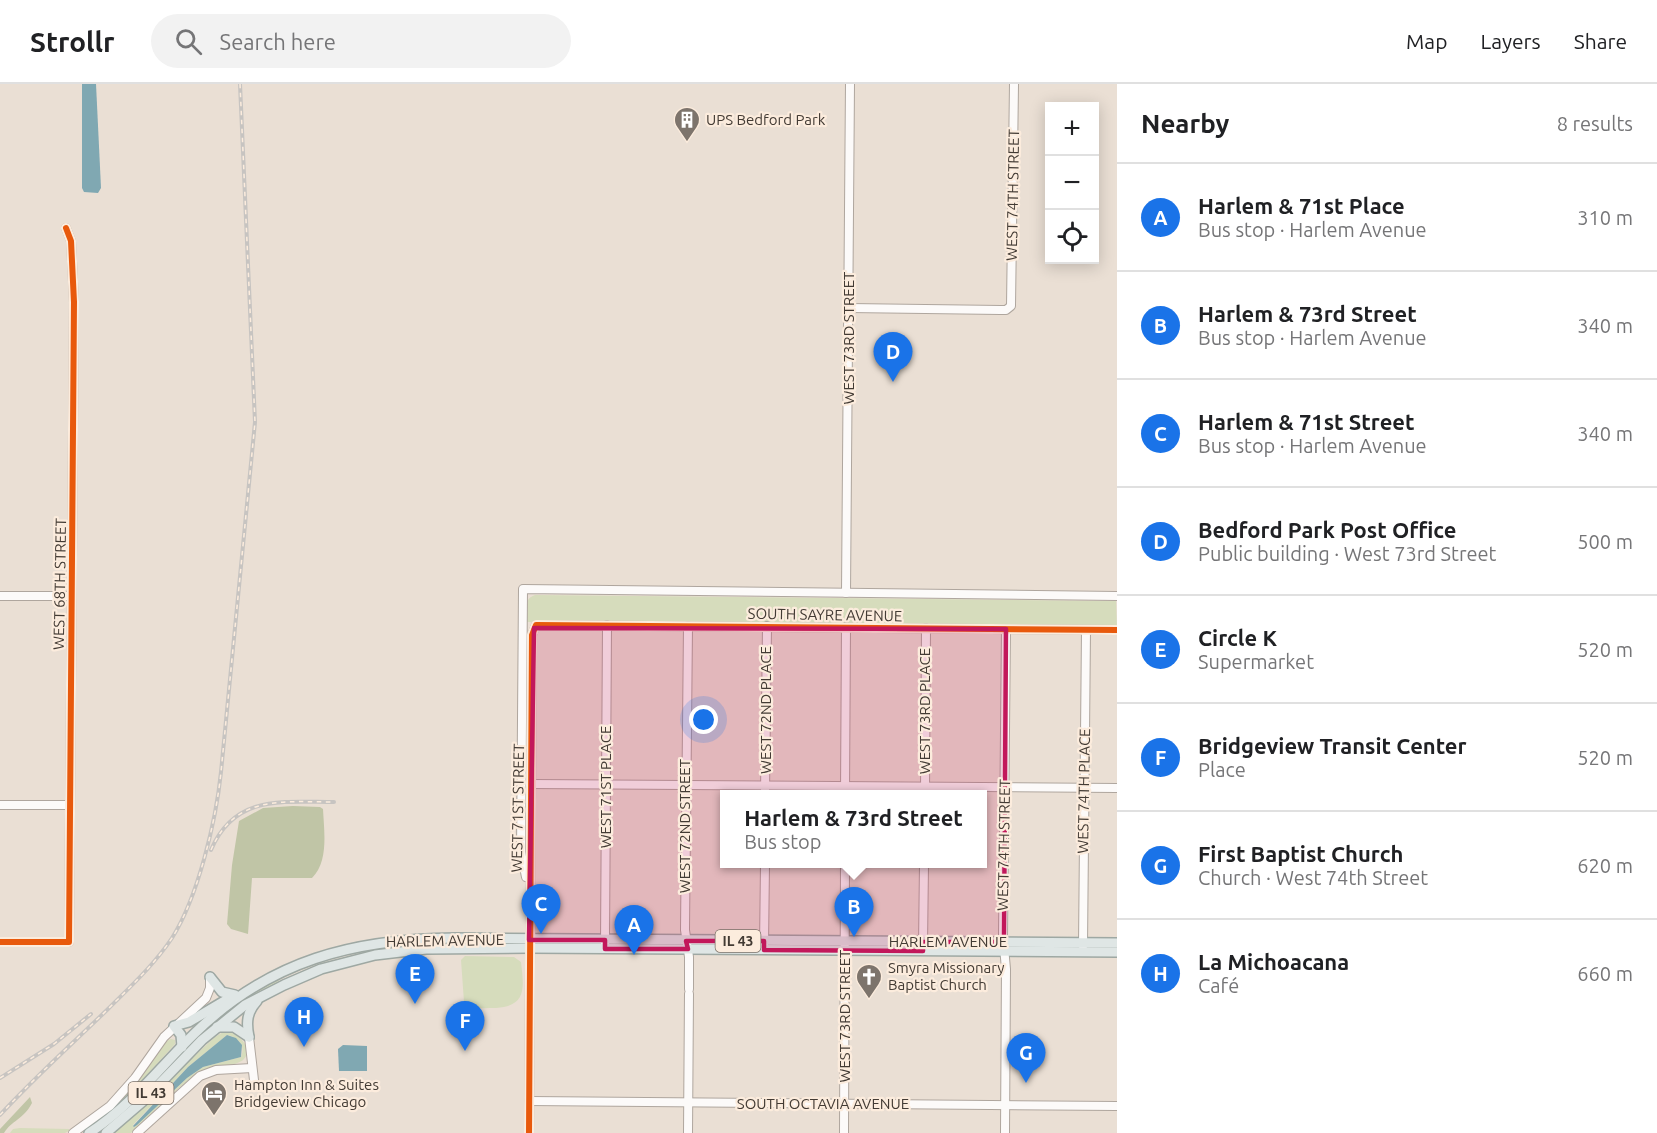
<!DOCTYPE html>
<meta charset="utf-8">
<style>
body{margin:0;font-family:Ubuntu,sans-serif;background:#f2f2f2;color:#202124}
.controls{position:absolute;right:18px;top:18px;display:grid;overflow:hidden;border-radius:0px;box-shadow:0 3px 15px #0003}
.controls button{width:54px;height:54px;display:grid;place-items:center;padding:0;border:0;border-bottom:2px solid #e0e0e0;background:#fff;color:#202124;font:30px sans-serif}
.you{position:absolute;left:704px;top:636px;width:21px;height:21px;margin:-15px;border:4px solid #fff;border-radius:50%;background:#1a73e8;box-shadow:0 0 0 9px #1a73e833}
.badge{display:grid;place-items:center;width:39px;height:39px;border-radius:50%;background:#1a73e8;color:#fff;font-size:20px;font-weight:700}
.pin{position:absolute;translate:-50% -50px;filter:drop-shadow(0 2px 3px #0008)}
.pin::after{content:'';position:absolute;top:32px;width:21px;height:18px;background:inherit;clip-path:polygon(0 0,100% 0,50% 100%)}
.popup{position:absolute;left:720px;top:706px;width:267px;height:78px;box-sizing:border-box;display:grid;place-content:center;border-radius:0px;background:#fff;filter:drop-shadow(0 2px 4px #0005);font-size:20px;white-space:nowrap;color:#757577}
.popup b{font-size:22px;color:#202124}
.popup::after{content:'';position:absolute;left:50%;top:100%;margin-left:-12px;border:12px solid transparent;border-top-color:#fff}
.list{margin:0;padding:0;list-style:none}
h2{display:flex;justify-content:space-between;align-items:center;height:78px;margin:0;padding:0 24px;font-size:26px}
h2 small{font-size:20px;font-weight:400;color:#757577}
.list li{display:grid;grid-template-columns:39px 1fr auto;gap:18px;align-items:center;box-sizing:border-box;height:108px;padding:0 24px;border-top:2px solid #e0e0e0}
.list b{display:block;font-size:22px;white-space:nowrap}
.list p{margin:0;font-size:20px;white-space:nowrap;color:#757577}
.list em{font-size:20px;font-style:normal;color:#757577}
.icon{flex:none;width:33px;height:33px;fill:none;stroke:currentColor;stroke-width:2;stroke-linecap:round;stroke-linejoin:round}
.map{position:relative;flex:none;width:1117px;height:1049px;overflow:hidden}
header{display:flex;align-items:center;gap:36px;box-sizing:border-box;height:84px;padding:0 30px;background:#fff;border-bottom:2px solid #e0e0e0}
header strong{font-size:28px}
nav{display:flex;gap:33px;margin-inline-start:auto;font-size:21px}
.search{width:420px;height:54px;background:#f2f2f2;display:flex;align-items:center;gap:15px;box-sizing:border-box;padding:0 21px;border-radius:33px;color:#757577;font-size:22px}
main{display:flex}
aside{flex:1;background:#fff}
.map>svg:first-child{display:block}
</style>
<header>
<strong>Strollr</strong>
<div class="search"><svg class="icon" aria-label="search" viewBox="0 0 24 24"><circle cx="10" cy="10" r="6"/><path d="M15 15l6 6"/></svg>Search here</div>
<nav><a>Map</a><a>Layers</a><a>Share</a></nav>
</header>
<main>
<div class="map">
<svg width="1117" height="1049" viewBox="0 0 1117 1049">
<rect width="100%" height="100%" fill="#eadfd4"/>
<g fill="#d6dcbc" fill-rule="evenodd">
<path d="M535,511l581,6 1,27 -591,-6c0,-11 -3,-23 9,-27z"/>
<path d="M465,872l49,1 7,5c3,26 6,44 -25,46 -10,0 -20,1 -29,-2l-3,-4 -3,-42z"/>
<path d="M285,891l-11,10 -27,16 -123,114 -23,18h-6c60,-57 117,-120 190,-158z"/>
<path d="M225,947c11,1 30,16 19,28 -7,8 -30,6 -43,13 -23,13 -50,43 -70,61h-19l103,-96zM227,951c11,2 19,11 14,22l-38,10 -16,11 -53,49 -1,-2 55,-58z"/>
<path d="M171,955l4,1v4l-52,57 -2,-2 43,-57z"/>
<path d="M20,1044l49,1v2l-4,2h-55l3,-4z"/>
</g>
<g fill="#c0c5a6">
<path d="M293,722l27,1 3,2c1,22 6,52 -11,69h-60l-4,56 -17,-5 -4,-5 5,-59 7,-44 24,-13z"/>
<path d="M30,1013l2,6c-9,17 -20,17 -28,30h-4v-4z"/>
</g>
<g fill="#80a8b2">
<path d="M82,0h14l5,104 -3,5 -14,-1 -2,-4z"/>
<path d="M227,951l9,3 6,7 -1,12 -38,10 -16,11 -50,47 -3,2 -1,-1 55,-59z"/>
<path d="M343,961l24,1v25h-28l-1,-22z"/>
</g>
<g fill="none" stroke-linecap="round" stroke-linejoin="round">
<defs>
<g id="minor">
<path d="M849,224l152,2h5l5,-4 3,-222"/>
<path d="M846,509l4,-509"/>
<path d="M0,512h71"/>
<path d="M688,542l-3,304 4,27v32"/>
<path d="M530,700l587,4"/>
<path d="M765,710l2,-168"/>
<path d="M845,710l1,-167"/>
<path d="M925,710l1,-166"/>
<path d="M0,721h70"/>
<path d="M526,793l-5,-25 2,-263 594,7"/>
<path d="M0,858h69l5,-640 -3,-61 -5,-13"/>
<path d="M605,860l2,-319"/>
<path d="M764,862l1,-82"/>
<path d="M923,862l1,-82"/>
<path d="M1083,862l3,-316"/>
<path d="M249,953l5,43"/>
<path d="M529,1017l588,5"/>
<path d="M73,1049l37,-27 25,-28 29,-41 42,-39 4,-10v-11"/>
<path d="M137,1049l63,-57 16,-6 36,-2"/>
<path d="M529,1049l3,-498 4,-10 581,5"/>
<path d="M688,1049l1,-139"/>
<path d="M844,1049l1,-269"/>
<path d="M1005,1049l1,-164 -3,-33 3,-307"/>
</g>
<g id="major">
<path d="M210,893l12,15 13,3"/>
<path d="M217,943h17l15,10"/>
<path d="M249,953c-3,-15 -2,-25 8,-36"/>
<path d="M182,963l-1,-12 -7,-9 15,-4 37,-22"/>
<path d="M89,1049c42,-27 71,-66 106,-100 75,-73 159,-94 260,-95l662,5"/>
<path d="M106,1049l36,-31 60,-62 43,-35 39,-20 37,-16 54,-14 51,-6 103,-1 588,4"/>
</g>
</defs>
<use href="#minor" stroke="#afa69e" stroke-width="10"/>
<use href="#major" stroke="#9ea8a3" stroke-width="12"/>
<use href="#minor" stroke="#fcfaf9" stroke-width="8"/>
<use href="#major" stroke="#dfe6e5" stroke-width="9"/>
<defs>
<g id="rail">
<path d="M211,766c24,-56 72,-48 123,-48"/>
<path d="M0,994l54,-34 37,-30"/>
<path d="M0,1031c34,-37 72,-71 108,-106 22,-22 46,-44 64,-71 26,-41 44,-117 49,-166l34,-350 -15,-338"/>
</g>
</defs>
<use href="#rail" stroke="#c7c4c1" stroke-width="4"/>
<use href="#rail" stroke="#fcecdd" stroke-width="1.5" stroke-dasharray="4.5" stroke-linecap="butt"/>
<defs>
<g id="cycleway">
<path d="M0,858h69l5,-640 -3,-61 -5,-13"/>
<path d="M529,1049l3,-498 4,-10 581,5"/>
</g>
</defs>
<use href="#cycleway" stroke="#fcecdd" stroke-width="10"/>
<use href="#cycleway" stroke="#e8590c" stroke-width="6"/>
</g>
<path fill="#c2185b" fill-opacity="0.2" stroke="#c2185b" stroke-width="4.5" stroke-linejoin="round" d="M534,544l472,1 -2,313h-81v9l-159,-1v-9h-78l2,8h-83v-9h-76z"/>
<defs>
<symbol id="building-pin" viewBox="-11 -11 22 30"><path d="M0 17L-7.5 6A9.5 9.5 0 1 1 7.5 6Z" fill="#7d746c" stroke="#fcecdd"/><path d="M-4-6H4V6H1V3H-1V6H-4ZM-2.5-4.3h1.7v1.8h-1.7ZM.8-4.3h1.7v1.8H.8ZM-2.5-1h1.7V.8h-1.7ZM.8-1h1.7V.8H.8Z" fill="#fff"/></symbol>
<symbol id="church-pin" viewBox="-11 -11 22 30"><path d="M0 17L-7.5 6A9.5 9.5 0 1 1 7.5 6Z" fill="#7d746c" stroke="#fcecdd"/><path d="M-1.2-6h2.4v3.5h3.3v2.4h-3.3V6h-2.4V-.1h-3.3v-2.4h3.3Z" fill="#fff"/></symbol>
<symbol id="hotel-pin" viewBox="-11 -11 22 30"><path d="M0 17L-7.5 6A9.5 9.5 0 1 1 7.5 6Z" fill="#7d746c" stroke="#fcecdd"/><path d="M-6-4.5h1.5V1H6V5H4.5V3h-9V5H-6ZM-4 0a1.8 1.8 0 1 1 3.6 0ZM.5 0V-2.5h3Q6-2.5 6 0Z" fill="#fff"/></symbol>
</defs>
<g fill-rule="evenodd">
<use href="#building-pin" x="672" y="21" width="30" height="40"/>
<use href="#church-pin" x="854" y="878" width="30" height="40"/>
<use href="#hotel-pin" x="199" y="995" width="30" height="40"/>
</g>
<g text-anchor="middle" stroke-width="4.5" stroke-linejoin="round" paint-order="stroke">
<g fill="#fcecdd" stroke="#7a7067" stroke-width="1.5">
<rect x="715.5" y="846" width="45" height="22" rx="4.5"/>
<rect x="128.5" y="998" width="45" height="22" rx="4.5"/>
</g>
<g font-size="14" font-weight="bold" fill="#433b34">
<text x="738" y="862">IL 43</text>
<text x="151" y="1014">IL 43</text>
</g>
<g font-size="15" fill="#433b34" stroke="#fcecdd" text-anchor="start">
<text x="706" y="41">UPS Bedford Park</text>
<text x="888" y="889">Smyra Missionary<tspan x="888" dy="17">Baptist Church</tspan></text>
<text x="234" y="1006">Hampton Inn &amp; Suites<tspan x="234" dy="17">Bridgeview Chicago</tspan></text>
</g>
<g font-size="15" fill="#433b34" stroke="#fcecdd">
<text transform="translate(1013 111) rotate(-89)" y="5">WEST 74TH STREET</text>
<text transform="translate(849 254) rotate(-90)" y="5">WEST 73RD STREET</text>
<text transform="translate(60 500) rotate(-89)" y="5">WEST 68TH STREET</text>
<text transform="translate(825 531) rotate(1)" y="5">SOUTH SAYRE AVENUE</text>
<text transform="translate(766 626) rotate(-90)" y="5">WEST 72ND PLACE</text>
<text transform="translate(925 627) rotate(-90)" y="5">WEST 73RD PLACE</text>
<text transform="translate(606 703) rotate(-90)" y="5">WEST 71ST PLACE</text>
<text transform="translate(1084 707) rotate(-89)" y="5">WEST 74TH PLACE</text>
<text transform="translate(518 724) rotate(-89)" y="5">WEST 71ST STREET</text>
<text transform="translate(685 742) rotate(-90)" y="5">WEST 72ND STREET</text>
<text transform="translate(1004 761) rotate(-89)" y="5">WEST 74TH STREET</text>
<text transform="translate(445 857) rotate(-1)" y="5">HARLEM AVENUE</text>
<text x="948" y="863">HARLEM AVENUE</text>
<text transform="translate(845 932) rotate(-90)" y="5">WEST 73RD STREET</text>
<text x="823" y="1025">SOUTH OCTAVIA AVENUE</text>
</g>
</g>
</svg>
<div class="controls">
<button>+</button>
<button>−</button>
<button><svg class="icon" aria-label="locate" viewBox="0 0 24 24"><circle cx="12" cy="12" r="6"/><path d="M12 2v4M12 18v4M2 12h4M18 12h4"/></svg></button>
</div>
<div class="you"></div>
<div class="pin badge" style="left:634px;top:871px">A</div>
<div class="pin badge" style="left:854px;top:853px">B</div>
<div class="popup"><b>Harlem &amp; 73rd Street</b>Bus stop</div>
<div class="pin badge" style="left:541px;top:850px">C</div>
<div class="pin badge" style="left:893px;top:298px">D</div>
<div class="pin badge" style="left:415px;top:920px">E</div>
<div class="pin badge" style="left:465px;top:967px">F</div>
<div class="pin badge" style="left:1026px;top:999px">G</div>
<div class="pin badge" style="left:304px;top:963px">H</div>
</div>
<aside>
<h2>Nearby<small>8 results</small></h2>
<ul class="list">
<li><span class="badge">A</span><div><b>Harlem &amp; 71st Place</b><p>Bus stop · Harlem Avenue</p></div><em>310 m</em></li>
<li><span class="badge">B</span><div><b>Harlem &amp; 73rd Street</b><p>Bus stop · Harlem Avenue</p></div><em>340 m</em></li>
<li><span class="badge">C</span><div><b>Harlem &amp; 71st Street</b><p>Bus stop · Harlem Avenue</p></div><em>340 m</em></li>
<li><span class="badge">D</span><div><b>Bedford Park Post Office</b><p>Public building · West 73rd Street</p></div><em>500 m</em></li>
<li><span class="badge">E</span><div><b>Circle K</b><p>Supermarket</p></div><em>520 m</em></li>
<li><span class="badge">F</span><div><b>Bridgeview Transit Center</b><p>Place</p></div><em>520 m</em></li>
<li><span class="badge">G</span><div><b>First Baptist Church</b><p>Church · West 74th Street</p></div><em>620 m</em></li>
<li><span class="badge">H</span><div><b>La Michoacana</b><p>Café</p></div><em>660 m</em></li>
</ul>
</aside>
</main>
